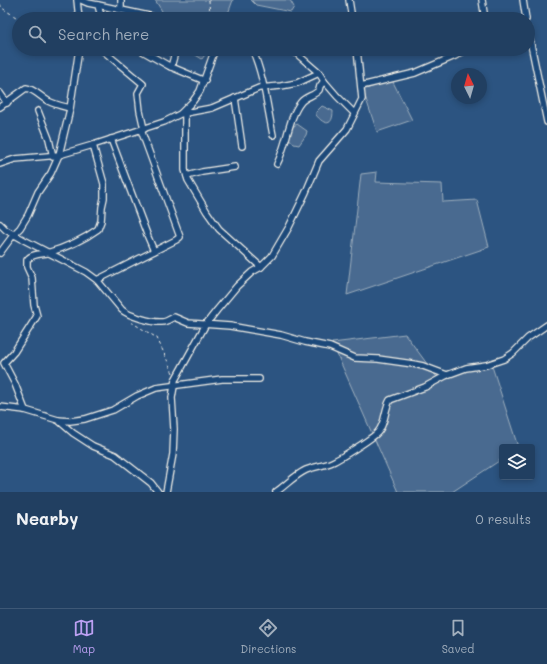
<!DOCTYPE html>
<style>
body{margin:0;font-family:Mali,sans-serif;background:#2d4a6a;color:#f1f3f6}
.controls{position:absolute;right:12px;bottom:12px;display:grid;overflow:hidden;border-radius:4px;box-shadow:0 2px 6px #0003}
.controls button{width:36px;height:36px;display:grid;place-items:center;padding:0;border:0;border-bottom:1px solid #3e5876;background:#213f61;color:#f1f3f6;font:20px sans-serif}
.compass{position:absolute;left:451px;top:68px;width:36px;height:36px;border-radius:50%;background:#213f61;box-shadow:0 2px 6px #0003;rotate:355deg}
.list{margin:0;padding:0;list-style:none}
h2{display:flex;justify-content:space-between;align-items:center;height:52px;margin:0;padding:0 16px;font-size:17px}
h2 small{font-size:13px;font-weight:400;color:#a2afbd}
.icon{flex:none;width:22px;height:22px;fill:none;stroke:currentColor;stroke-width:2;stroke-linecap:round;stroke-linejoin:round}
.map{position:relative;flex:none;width:547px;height:492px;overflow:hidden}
.search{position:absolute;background:#213f61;box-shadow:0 2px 6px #0003;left:12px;right:12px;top:12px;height:44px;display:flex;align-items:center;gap:10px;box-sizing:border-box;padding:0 14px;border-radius:22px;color:#a2afbd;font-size:15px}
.sheet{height:116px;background:#213f61}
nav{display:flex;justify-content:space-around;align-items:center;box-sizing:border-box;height:56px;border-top:1px solid #3e5876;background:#213f61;font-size:11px;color:#a2afbd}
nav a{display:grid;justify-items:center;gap:2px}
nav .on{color:#bca0f2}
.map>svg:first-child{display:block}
</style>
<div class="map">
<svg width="547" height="492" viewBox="0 0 547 492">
<rect width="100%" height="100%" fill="#2c5481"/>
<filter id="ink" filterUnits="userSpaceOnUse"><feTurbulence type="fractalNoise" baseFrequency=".025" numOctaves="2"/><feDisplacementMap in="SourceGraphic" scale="8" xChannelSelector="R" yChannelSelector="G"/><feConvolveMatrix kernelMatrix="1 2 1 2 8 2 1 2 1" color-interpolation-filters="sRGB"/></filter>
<g filter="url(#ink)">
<g fill="#496b90" stroke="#9eaebc">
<path d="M155,0h78l-7,19h-70l6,-8z"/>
<path d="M251,0h39l4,7 -3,5 -35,-7z"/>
<path d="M186,49h23l-7,10z"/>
<path d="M392,80l20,40 -35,12 -14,-42z"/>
<path d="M322,106l11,5c0,15 -8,15 -17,4v-3z"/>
<path d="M297,124l10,7 -1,4 -7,10 -5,-1 -6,-7 3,-9z"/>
<path d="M377,172l-1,10 66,2 1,18 34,-2 12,47 -142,48 14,-121z"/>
<path d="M405,334l34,46 8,-5 44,-12 27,84h-16v12l-50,33h-54l-66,-149z"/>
</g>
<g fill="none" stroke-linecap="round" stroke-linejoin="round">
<defs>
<g id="minor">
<path d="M77,0l2,19"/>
<path d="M81,0l7,3 10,2 2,8 6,6"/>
<path d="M349,0l3,19"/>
<path d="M482,0l3,19"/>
<path d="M523,0l3,19"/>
<path d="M98,5l65,14"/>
<path d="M121,9v-9"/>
<path d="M528,30l19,92"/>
<path d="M101,49l42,35 -5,9 2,18 4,18"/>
<path d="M139,49l30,17 36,15"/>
<path d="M252,49c12,27 15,57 21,86"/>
<path d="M283,49l13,4 23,20 5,8 13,15 17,17"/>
<path d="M171,67l5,-18"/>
<path d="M361,86l54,-13 40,-17 12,-7"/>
<path d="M0,93l7,10"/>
<path d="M235,98l7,48"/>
<path d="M0,107l26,-19c8,1 15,9 22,13 8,4 14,5 22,7"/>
<path d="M38,111l11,28 4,18"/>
<path d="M185,112v58l3,10 19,32 12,17 42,38"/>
<path d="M181,113l12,-12 7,-10 15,-42"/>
<path d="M111,139l37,98 6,14"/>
<path d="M0,164l15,-5 44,-4 34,-10 71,-23 16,-8 32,-6 47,-20 22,-2 16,-3 22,-10"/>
<path d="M277,164c10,-19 11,-46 24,-62 5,-6 13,-6 18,-12l1,-4 4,-5"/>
<path d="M187,176l15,-4 33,-5"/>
<path d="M0,224l6,6 18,10 62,32 11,8 25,30c7,6 31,13 40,12 4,0 8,-3 12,-5l14,6 42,3 51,9 24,7 25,5 25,11 23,1 35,5 10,2 24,9"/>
<path d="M0,253l14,-19 6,-6 8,-13 10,-23 13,-19 8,-18 11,-46 9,-60"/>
<path d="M97,280l79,-40 4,-3 -39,-107"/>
<path d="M0,407l25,3 33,10 15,13 20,13 22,9 36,28 7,9"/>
<path d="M25,410l-10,-26 -11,-21 10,-11 23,-36 -3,-11 -2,-27 -5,-11v-7c4,-6 13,-6 20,-7 18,-5 36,-13 51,-24l3,-8 1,-14 2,-9v-14l-11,-39"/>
<path d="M58,420l12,1 15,-2 28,-9 24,-14 19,-8 66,-9h37"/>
<path d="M166,492l7,-38 1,-25 -2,-31 3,-18 31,-56 11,-14 20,-24 15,-14 9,-5 11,-11 17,-29 17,-35 13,-31 28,-32 15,-30 -5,-50"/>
<path d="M276,492c10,-7 19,-17 30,-22 7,-3 16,-4 24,-7 8,-3 43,-25 48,-31 8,-9 6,-22 12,-32l35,-13 22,-12 19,-7 20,-3 18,-6 9,-6 15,-15 19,-13"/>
</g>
</defs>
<use href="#minor" stroke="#f4f1e8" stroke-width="8"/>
<g stroke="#f4f1e8" stroke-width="1" stroke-dasharray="3 3" stroke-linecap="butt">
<path d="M209,0l1,19"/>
<path d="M0,4l2,4 17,11"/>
<path d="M65,49l9,2"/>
<path d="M131,322l26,16 16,35"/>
</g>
<use href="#minor" stroke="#1f4a7a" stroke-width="5.5"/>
</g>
</g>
</svg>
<div class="controls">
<button><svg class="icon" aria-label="layers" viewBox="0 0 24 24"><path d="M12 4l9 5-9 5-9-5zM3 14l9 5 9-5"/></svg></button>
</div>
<svg class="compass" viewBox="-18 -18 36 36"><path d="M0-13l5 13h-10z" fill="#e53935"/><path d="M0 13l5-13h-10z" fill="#a2afbd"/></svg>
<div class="search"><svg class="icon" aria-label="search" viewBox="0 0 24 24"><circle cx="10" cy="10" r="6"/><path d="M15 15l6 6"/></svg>Search here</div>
</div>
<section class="sheet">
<h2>Nearby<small>0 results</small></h2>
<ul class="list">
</ul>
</section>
<nav>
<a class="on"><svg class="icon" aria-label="map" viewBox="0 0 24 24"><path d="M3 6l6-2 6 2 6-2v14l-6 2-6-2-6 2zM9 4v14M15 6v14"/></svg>Map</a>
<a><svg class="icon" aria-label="directions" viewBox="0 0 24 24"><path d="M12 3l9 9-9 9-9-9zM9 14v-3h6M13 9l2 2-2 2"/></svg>Directions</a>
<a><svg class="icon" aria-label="saved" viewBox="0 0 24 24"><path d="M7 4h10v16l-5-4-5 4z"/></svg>Saved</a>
</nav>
